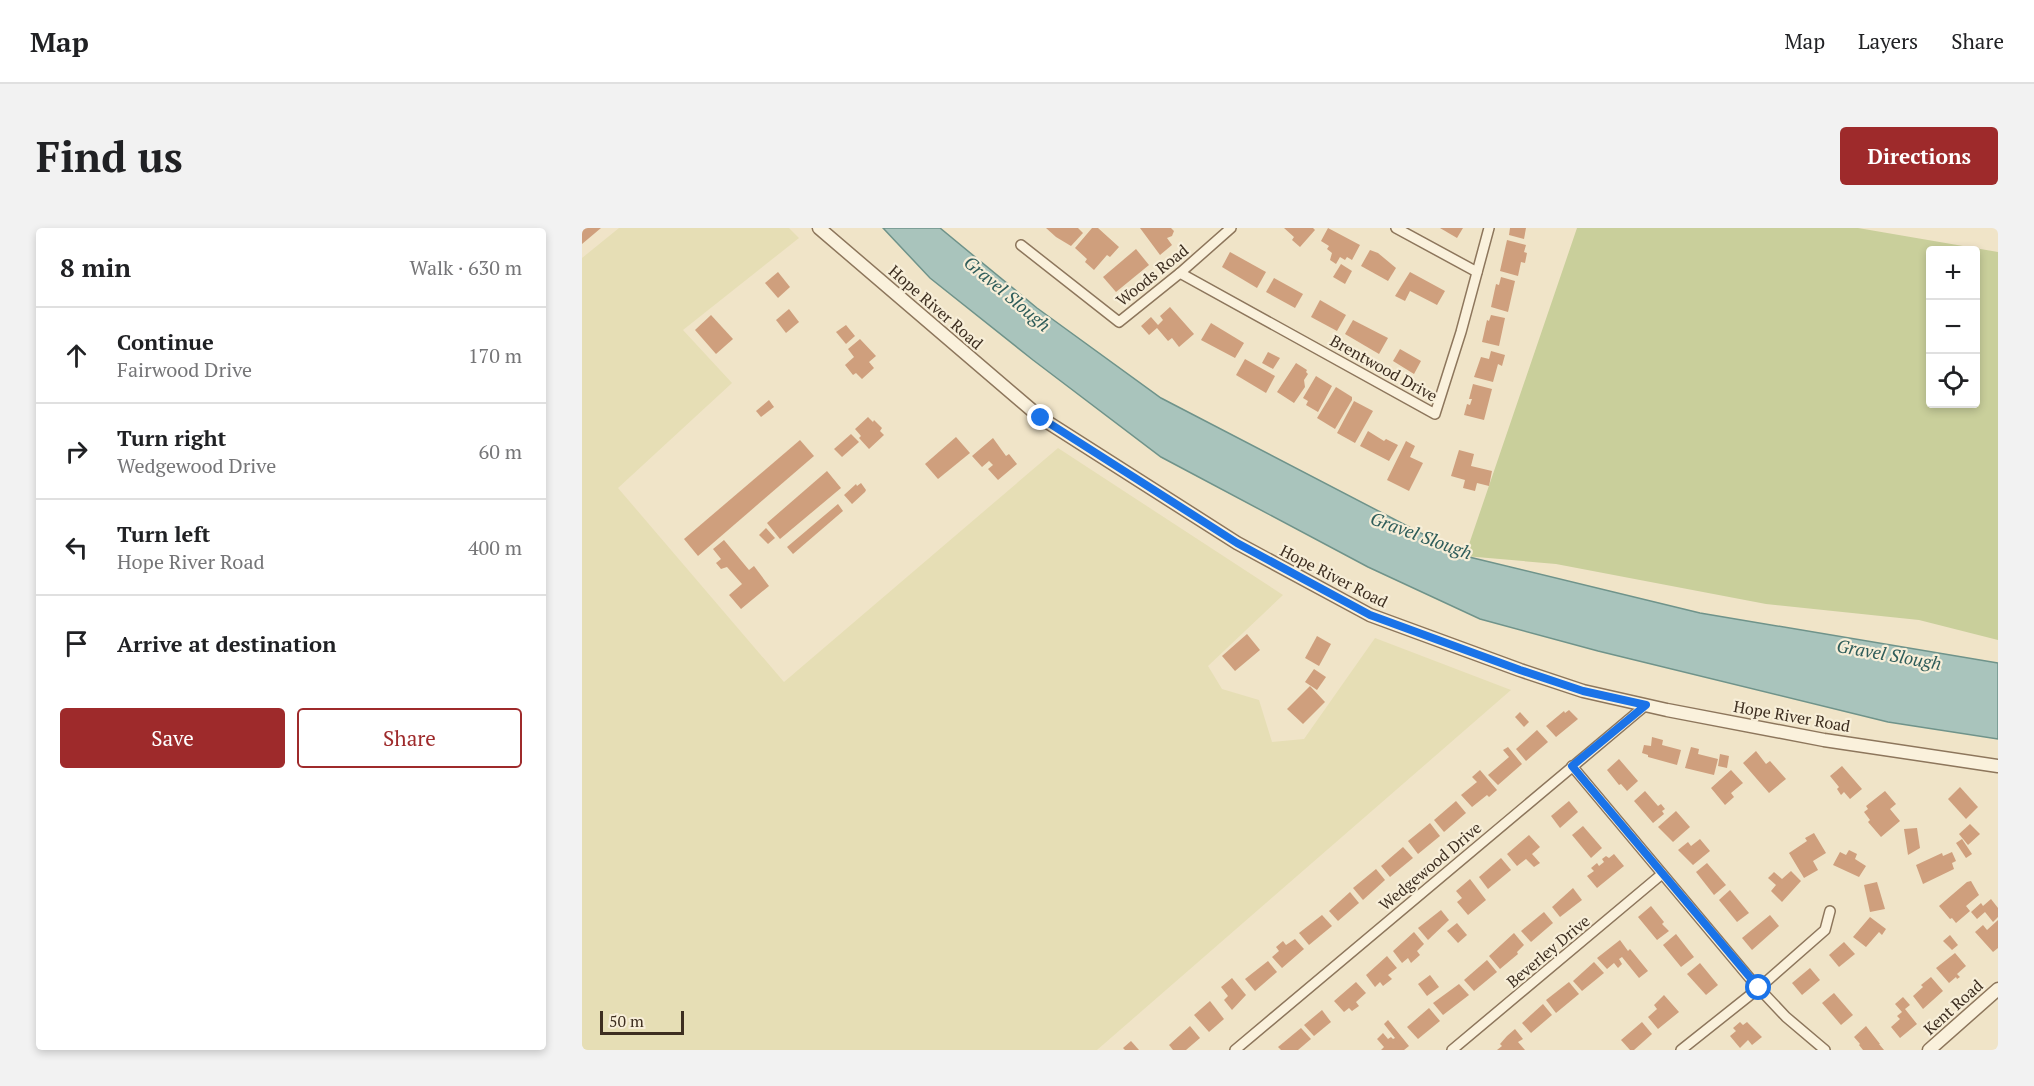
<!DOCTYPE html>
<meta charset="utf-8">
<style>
body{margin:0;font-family:"PT Serif",serif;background:#f2f2f2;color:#202124}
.controls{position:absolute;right:18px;top:18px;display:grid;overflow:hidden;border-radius:6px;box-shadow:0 3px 9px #0003}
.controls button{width:54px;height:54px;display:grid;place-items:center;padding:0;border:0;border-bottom:2px solid #e0e0e0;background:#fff;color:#202124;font:30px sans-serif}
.scale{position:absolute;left:18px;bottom:15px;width:84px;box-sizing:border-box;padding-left:6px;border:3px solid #3d2e20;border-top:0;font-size:16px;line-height:21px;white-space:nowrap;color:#3d2e20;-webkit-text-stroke:4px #f7eed8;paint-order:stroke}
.stop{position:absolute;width:18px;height:18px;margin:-14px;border:4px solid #1a73e8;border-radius:50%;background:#fff}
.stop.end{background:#1a73e8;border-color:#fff;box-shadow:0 2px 6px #0008}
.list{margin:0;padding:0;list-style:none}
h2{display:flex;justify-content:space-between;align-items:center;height:78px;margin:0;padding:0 24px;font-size:26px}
h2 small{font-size:20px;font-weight:400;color:#757577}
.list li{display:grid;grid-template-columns:39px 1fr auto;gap:18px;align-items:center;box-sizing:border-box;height:96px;padding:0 24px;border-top:2px solid #e0e0e0}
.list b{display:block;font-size:22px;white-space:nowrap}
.list p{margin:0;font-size:20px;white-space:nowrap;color:#757577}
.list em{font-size:20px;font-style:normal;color:#757577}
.actions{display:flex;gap:12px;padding:18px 24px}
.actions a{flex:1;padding:14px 0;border:2px solid #9e2a2b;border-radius:6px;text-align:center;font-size:21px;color:#9e2a2b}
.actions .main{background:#9e2a2b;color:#fff}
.icon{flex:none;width:33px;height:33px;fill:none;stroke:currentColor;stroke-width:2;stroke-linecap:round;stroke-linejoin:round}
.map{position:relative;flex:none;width:1416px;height:822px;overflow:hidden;border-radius:6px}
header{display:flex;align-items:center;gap:36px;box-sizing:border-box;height:84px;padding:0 30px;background:#fff;border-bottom:2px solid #e0e0e0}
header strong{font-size:28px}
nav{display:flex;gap:33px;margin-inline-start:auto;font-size:21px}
.intro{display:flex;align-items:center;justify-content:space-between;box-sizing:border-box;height:144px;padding:0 36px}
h1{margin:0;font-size:42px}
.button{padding:15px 27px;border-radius:6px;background:#9e2a2b;color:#fff;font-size:21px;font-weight:700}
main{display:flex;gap:36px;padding:0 36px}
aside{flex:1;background:#fff;border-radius:6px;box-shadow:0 3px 9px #0003}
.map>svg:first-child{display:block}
</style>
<header>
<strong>Map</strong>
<nav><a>Map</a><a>Layers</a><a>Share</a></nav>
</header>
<div class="intro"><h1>Find us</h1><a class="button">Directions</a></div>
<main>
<aside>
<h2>8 min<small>Walk · 630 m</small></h2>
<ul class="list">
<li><svg class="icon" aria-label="ahead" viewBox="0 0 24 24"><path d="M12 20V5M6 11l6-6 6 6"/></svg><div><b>Continue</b><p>Fairwood Drive</p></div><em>170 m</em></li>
<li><svg class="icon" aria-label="right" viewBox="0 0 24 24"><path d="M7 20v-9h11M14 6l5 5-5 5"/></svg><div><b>Turn right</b><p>Wedgewood Drive</p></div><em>60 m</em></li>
<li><svg class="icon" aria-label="left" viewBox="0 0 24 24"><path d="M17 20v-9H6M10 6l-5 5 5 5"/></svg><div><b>Turn left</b><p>Hope River Road</p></div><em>400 m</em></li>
<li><svg class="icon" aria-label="arrive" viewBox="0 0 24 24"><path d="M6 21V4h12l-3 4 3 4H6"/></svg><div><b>Arrive at destination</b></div></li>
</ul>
<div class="actions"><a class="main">Save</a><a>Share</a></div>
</aside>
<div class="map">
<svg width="1416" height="822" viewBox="0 0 1416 822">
<rect width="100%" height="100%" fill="#f0e4c8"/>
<path fill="#e6deb5" d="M37,0h170l10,10 -116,92 49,53 -114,105 166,194 274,-234 225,147 -75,71 14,23 37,11 13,42 32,-3 71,-101 136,52 -414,360h-515v-792z"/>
<path fill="#c9cf9b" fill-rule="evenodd" d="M995,0h281l140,24v388l-79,-20 -153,-16 -210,-40 -91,-8zM1348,22h46v154h-46z"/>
<path fill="#a9c4bc" stroke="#6f938a" stroke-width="1.5" d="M301,0h57l97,80 124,90 304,158 235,57 298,50v76l-110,-17 -290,-71 -118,-32 -112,-52 -207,-110 -128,-97 -103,-82z"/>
<g fill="#cf9f7d">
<path d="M0,0h19l-19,16z"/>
<path d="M464,0h32l5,5 -12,13 -15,-9z"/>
<path d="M510,0h6l21,19 -9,10 -3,-2 -13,15 -9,-8 2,-3 -12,-11z"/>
<path d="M558,0h31l3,3 -2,5 -5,2 5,7 -12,10z"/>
<path d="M702,0h29l2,2 -15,17 -8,-7 2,-3z"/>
<path d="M746,0l32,17 -8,15 -5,-3 -2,3 -5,-3 -4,7 -6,-4 2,-7 -5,-4 2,-3 -8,-5z"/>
<path d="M858,0h23l-6,10z"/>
<path d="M928,0h16l-2,11 -15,-4z"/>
<path d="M925,12l19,5 -2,7 3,1 -2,10 -4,-1 -3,14 -18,-5z"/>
<path d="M554,21l13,16 -33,27 -13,-15z"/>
<path d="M788,22l8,3 18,15 -8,13 -27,-15z"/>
<path d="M648,24l36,20 -9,16 -35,-21z"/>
<path d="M759,36l11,7 -7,13 -12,-7z"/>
<path d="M196,44l12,15 -12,11 -13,-15z"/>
<path d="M828,44l35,19 -8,14 -27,-14 -5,10 -10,-5z"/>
<path d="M919,49l14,4 -7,31 -17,-5 5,-23 3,1z"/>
<path d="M692,50l29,16 -8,14 -29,-16z"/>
<path d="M738,72l26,15 -9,16 -26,-14z"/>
<path d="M588,79l24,27 -15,13 -7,-9 -4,3 -11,-13 -8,7 -8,-9 10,-9 7,8 5,-5 -3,-4z"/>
<path d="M207,81l10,13 -13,11 -10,-13z"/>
<path d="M129,87l22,24 -17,15 -21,-24z"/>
<path d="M909,87l14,3 -6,28 -17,-4 5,-22 2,1z"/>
<path d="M771,92l35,18 -9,16 -34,-20z"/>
<path d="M629,95l33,20 -9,15 -34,-18z"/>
<path d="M264,97l9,11 -9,8 -10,-12z"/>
<path d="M278,111l16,17 -7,6 5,6 -12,11 -6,-6 -3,2 -8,-10 9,-8 -6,-8z"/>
<path d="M818,121l21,12 -7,13 -21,-13z"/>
<path d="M909,123l14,4 -3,11 -4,-2 -5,18 -19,-5 7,-20 8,2z"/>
<path d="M686,124l12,6 -7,11 -11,-6z"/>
<path d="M663,131l30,17 -9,17 -30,-18z"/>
<path d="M714,135l11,7 -1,2 2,2 -4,6 1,7 -11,16 -17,-11z"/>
<path d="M734,148l16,10 -14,26 -12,-7 2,-4 -5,-3z"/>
<path d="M891,156l19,5 -8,31 -20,-5 3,-11 3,1 2,-6h-3z"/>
<path d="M754,159l16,10v3l-17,29 -18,-11z"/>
<path d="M187,172l5,7 -13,10 -5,-6z"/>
<path d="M772,173l19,10 -18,32 -18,-10z"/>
<path d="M286,189l5,5 1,-2 8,8 -2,3 4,4 -15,14 -10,-11 2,-2 -6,-7z"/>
<path d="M786,203l16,10 2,-2 12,6 -9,16 -29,-15z"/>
<path d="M269,206l8,8 -17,15 -8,-8z"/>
<path d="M374,209l14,16 -32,26 -13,-15z"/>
<path d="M411,210l13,18 3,-2 8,10 -19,16 -10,-11 5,-4 -4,-4 -7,6 -10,-11z"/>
<path d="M218,212l14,16 -116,100 -14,-17z"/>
<path d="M824,213l9,5 -5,11 13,6 -14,28 -22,-11z"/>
<path d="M877,222l15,4 -3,12 21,5 -3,15 -12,-3 -2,8 -12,-3 2,-8 -14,-4z"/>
<path d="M245,243l14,17 -61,51 -13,-16z"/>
<path d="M279,255l5,7 -1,2 -13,12 -8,-9 12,-11 1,2z"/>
<path d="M256,276l5,7 -50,43 -6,-7z"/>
<path d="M184,300l9,10 -7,6 -9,-9z"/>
<path d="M142,312l25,30 5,-4 15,20 -28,23 -12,-14 13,-11 -15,-17 -6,2 -5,-6 5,-4 -8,-10z"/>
<path d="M665,406l13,16 -25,21 -13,-15z"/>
<path d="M735,408l14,8 -12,22 -14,-8z"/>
<path d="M732,441l12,8 -9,13 -12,-8z"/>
<path d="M728,458l15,16 -22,22 -16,-15z"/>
<path d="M987,482l9,9 -22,18 -10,-11 18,-15 1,2z"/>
<path d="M938,484l9,10 -5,5 -9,-10z"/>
<path d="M955,502l11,12 -22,19 -10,-12z"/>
<path d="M1070,509l11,3 -1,5 19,5 -4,15 -29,-8v-2l-6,-2 2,-8 7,1z"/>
<path d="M926,519l14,17 -24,21 -10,-10 21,-18 -6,-7z"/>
<path d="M1109,519l8,2 -1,5 20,5 -4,16 -29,-7z"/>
<path d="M1174,523l10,13 4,-3 16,18 -17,14 -26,-30z"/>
<path d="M1138,526l9,2 -2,12 -9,-2z"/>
<path d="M1037,531l19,22 -11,10 -6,-7 -2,1 -12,-15z"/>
<path d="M1260,538l20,23 -12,10 -6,-7 -3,3 -4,-6 2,-2 -9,-11z"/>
<path d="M898,542l17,20 -8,7 -2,-2 -15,12 -11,-12 16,-13 -5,-5z"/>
<path d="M1149,542l12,13 -12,10 3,4 -9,8 -14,-17z"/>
<path d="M1378,559l18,20 -12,12 -18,-20z"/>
<path d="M1063,563l13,15 3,-2 4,5 -3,2 2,3 -11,9 -19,-22z"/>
<path d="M1303,563l11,13 -6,5 10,12 -19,16 -13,-15 2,-2 -6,-8 4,-3 -2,-3z"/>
<path d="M874,573l10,12 -22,19 -10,-12z"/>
<path d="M987,573l9,11 -18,16 -9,-12z"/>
<path d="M1094,583l14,16 -17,15 -15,-15z"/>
<path d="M848,595l10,13 -22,18 -10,-13z"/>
<path d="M1388,596l10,10 -12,11 -9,-11z"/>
<path d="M1001,598l19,22 -11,10 -19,-23z"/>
<path d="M1335,600l3,20 -12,7 -4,-26z"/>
<path d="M1232,605l12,20 -13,8 5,9 -14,8 -15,-25 18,-12 -2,-3z"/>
<path d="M947,607l11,12 -8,7 8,9 -6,4 -8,-8 -9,7 -10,-12z"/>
<path d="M1118,611l10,12 -17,14 -15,-15 10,-8 3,4z"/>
<path d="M1380,611l10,15 -6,4 -10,-15z"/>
<path d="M821,619l10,11 -23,19 -9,-11z"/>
<path d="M1267,622l8,4 -2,5 11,7 -7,11 -26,-12 7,-13 6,3z"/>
<path d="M1370,624l4,9 -4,2 2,6 -31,15 -7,-19 26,-12 1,3z"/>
<path d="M1032,626l10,12 -27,22 -10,-12 7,-5 -3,-3 6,-5 2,3 5,-4 -2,-3 4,-3 3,2z"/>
<path d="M919,630l10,12 -23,19 -9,-12z"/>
<path d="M1125,635l19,22 -12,10 -18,-23z"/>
<path d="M794,641l9,11 -22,20 -10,-12z"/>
<path d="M1209,643l10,10 -19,21 -11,-11 5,-6 -8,-7 6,-6 8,7z"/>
<path d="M888,651l16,21 -18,15 -11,-13 5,-4 -6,-7z"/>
<path d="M1389,653l8,14 -13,11 4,5 -14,12 -4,-5 -2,1 -11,-13 28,-24z"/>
<path d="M1295,654l8,27 -15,3 -6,-27z"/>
<path d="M991,660l9,12 -22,17 -8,-10z"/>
<path d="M1148,662l19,23 -12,9 -18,-22z"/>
<path d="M768,664l9,11 -21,18 -9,-10z"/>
<path d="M1409,671l7,9v9l-5,5 -8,-10 -8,7 -6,-7 10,-9 2,3z"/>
<path d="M1069,678l13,16 -2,2 7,7 -12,9 -19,-23z"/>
<path d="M859,682l8,10 -21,20 -10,-12z"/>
<path d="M962,684l9,11 -22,19 -10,-11z"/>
<path d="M740,687l10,11 -23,19 -10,-12z"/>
<path d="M1188,687l9,11 -27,24 -10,-12z"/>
<path d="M1288,689l16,12 -4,6 -3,-3 -13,15 -13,-10z"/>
<path d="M1416,692v28l-5,4 -18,-20 8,-7 4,5z"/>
<path d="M875,695l10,12 -9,8 -11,-12z"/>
<path d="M832,704l10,12 -7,7 3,4 -9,8 -3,-5 -6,5 -9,-12z"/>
<path d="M932,705l10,12 -7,7 1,2 -18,15 -11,-13z"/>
<path d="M1094,706l18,23 -13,10 -18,-22z"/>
<path d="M1368,707l8,10 -6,5 -9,-9z"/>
<path d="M713,711l9,10 -22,19 -10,-11 7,-6 -3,-4 7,-6 3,4z"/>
<path d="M1038,712l8,11 2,-2 18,22 -9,7 -17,-21 -3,2 3,5 -4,4 -4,-5 -7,6 -10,-11z"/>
<path d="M1262,714l11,12 -16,13 -10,-12z"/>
<path d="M1373,725l11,13 -9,8 3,3 -3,2 -1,-2 -7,6 -13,-15z"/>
<path d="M805,728l10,12 -9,7 4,4 -9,7 -3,-4 -5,5 -9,-12z"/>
<path d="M905,732l10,12 -23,19 -10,-11z"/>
<path d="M686,733l9,11 -22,19 -10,-12z"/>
<path d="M1012,734l10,11 -22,18 -9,-10z"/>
<path d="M1118,735l18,22 -12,10 -19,-21z"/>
<path d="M1228,740l10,12 -18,15 -10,-12z"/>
<path d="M848,747l9,12 -12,9 -9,-12z"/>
<path d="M1349,749l12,14 -20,18 -10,-13 10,-9 -2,-2z"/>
<path d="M650,750l14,17 -14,15 -8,-10 4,-4 -7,-9z"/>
<path d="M774,754l10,11 -10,9 3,4 -7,5 -3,-3 -5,4 -10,-11z"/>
<path d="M987,754l10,12 -23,19 -10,-13z"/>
<path d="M877,756l10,11 -26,20 -10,-12z"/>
<path d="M1252,765l19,22 -12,10 -19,-22z"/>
<path d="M1082,767l15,17 -21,17 -10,-12 9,-8 -3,-4z"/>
<path d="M1321,769l7,8 -5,4 12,15 -17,14 -9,-11 9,-8 -3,-3 5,-4 -7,-8z"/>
<path d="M628,773l14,18 -15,13 -15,-17z"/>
<path d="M961,776l9,11 -21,18 -9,-10z"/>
<path d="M847,780l11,13 -22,18 -11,-12z"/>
<path d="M740,782l9,12 -17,14 -10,-11z"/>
<path d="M806,792l21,26 -5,4h-23l3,-3 -7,-8 6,-6 5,6 3,-2 2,2 2,-1 -11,-14z"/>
<path d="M1060,794l10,12 -18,16h-4l-9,-10z"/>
<path d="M1158,794l3,3 4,-3 15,15 -10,8 -4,-5 -8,8 -10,-12 6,-5 -3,-3z"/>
<path d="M608,798l10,12 -14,12h-13l-4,-5z"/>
<path d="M1284,798l14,18h-1l5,6h-21l-4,-5 1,-1 -6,-7z"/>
<path d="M719,800l10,11 -13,11h-17l-3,-3z"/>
<path d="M933,801l8,10 -5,3 7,8h-28l5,-4 -2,-2 7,-8z"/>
<path d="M549,813l8,9h-14l-2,-2z"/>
</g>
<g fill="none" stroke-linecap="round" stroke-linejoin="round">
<defs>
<g id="minor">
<path d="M814,0l81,44"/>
<path d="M439,17l98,77 61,-49 51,-45"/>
<path d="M598,45l255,141 26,-82 28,-104"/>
<path d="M990,538l181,216 33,35 39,33"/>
<path d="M653,822l411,-345"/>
<path d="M870,822l210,-176"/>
<path d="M1099,822l78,-62 66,-58 5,-19"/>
</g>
<g id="tertiary">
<path d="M237,0l222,190 196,125 133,72 150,55 63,21 84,19 157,30 174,26"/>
<path d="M1347,822l69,-61"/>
</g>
</defs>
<use href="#minor" stroke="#8d765c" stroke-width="12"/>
<use href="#tertiary" stroke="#8d765c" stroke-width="15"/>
<use href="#minor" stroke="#faf1dc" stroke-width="9"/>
<use href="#tertiary" stroke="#faf1dc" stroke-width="12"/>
</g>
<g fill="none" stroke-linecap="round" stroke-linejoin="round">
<path stroke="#1a73e8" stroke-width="8" d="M459,190l196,125 133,72 150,55 63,21 63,14 -74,61 187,222"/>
</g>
<g text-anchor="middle" stroke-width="4.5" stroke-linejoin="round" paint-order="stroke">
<g font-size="16" fill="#3d2e20" stroke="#f7eed8">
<text transform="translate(570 47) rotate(-39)" y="6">Woods Road</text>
<text transform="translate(354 79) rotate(41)" y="6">Hope River Road</text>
<text transform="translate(802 140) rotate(29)" y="6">Brentwood Drive</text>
<text transform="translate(752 348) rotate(27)" y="6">Hope River Road</text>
<text transform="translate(1210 488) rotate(10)" y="6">Hope River Road</text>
<text transform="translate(848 638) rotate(-40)" y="6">Wedgewood Drive</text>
<text transform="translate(966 723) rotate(-40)" y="6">Beverley Drive</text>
<text transform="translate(1371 779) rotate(-42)" y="6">Kent Road</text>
</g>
<g font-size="18" font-style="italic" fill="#2f5d5a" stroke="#f7eed8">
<text transform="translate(425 66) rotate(40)" y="6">Gravel Slough</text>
<text transform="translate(839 308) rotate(20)" y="6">Gravel Slough</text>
<text transform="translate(1307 427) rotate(10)" y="6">Gravel Slough</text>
</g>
</g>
</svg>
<div class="controls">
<button>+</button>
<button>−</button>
<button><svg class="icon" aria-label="locate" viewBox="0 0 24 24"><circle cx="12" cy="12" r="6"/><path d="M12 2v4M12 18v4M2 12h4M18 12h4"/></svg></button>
</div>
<div class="scale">50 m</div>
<div class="stop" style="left:1177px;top:760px"></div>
<div class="stop end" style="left:459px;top:190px"></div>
</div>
</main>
